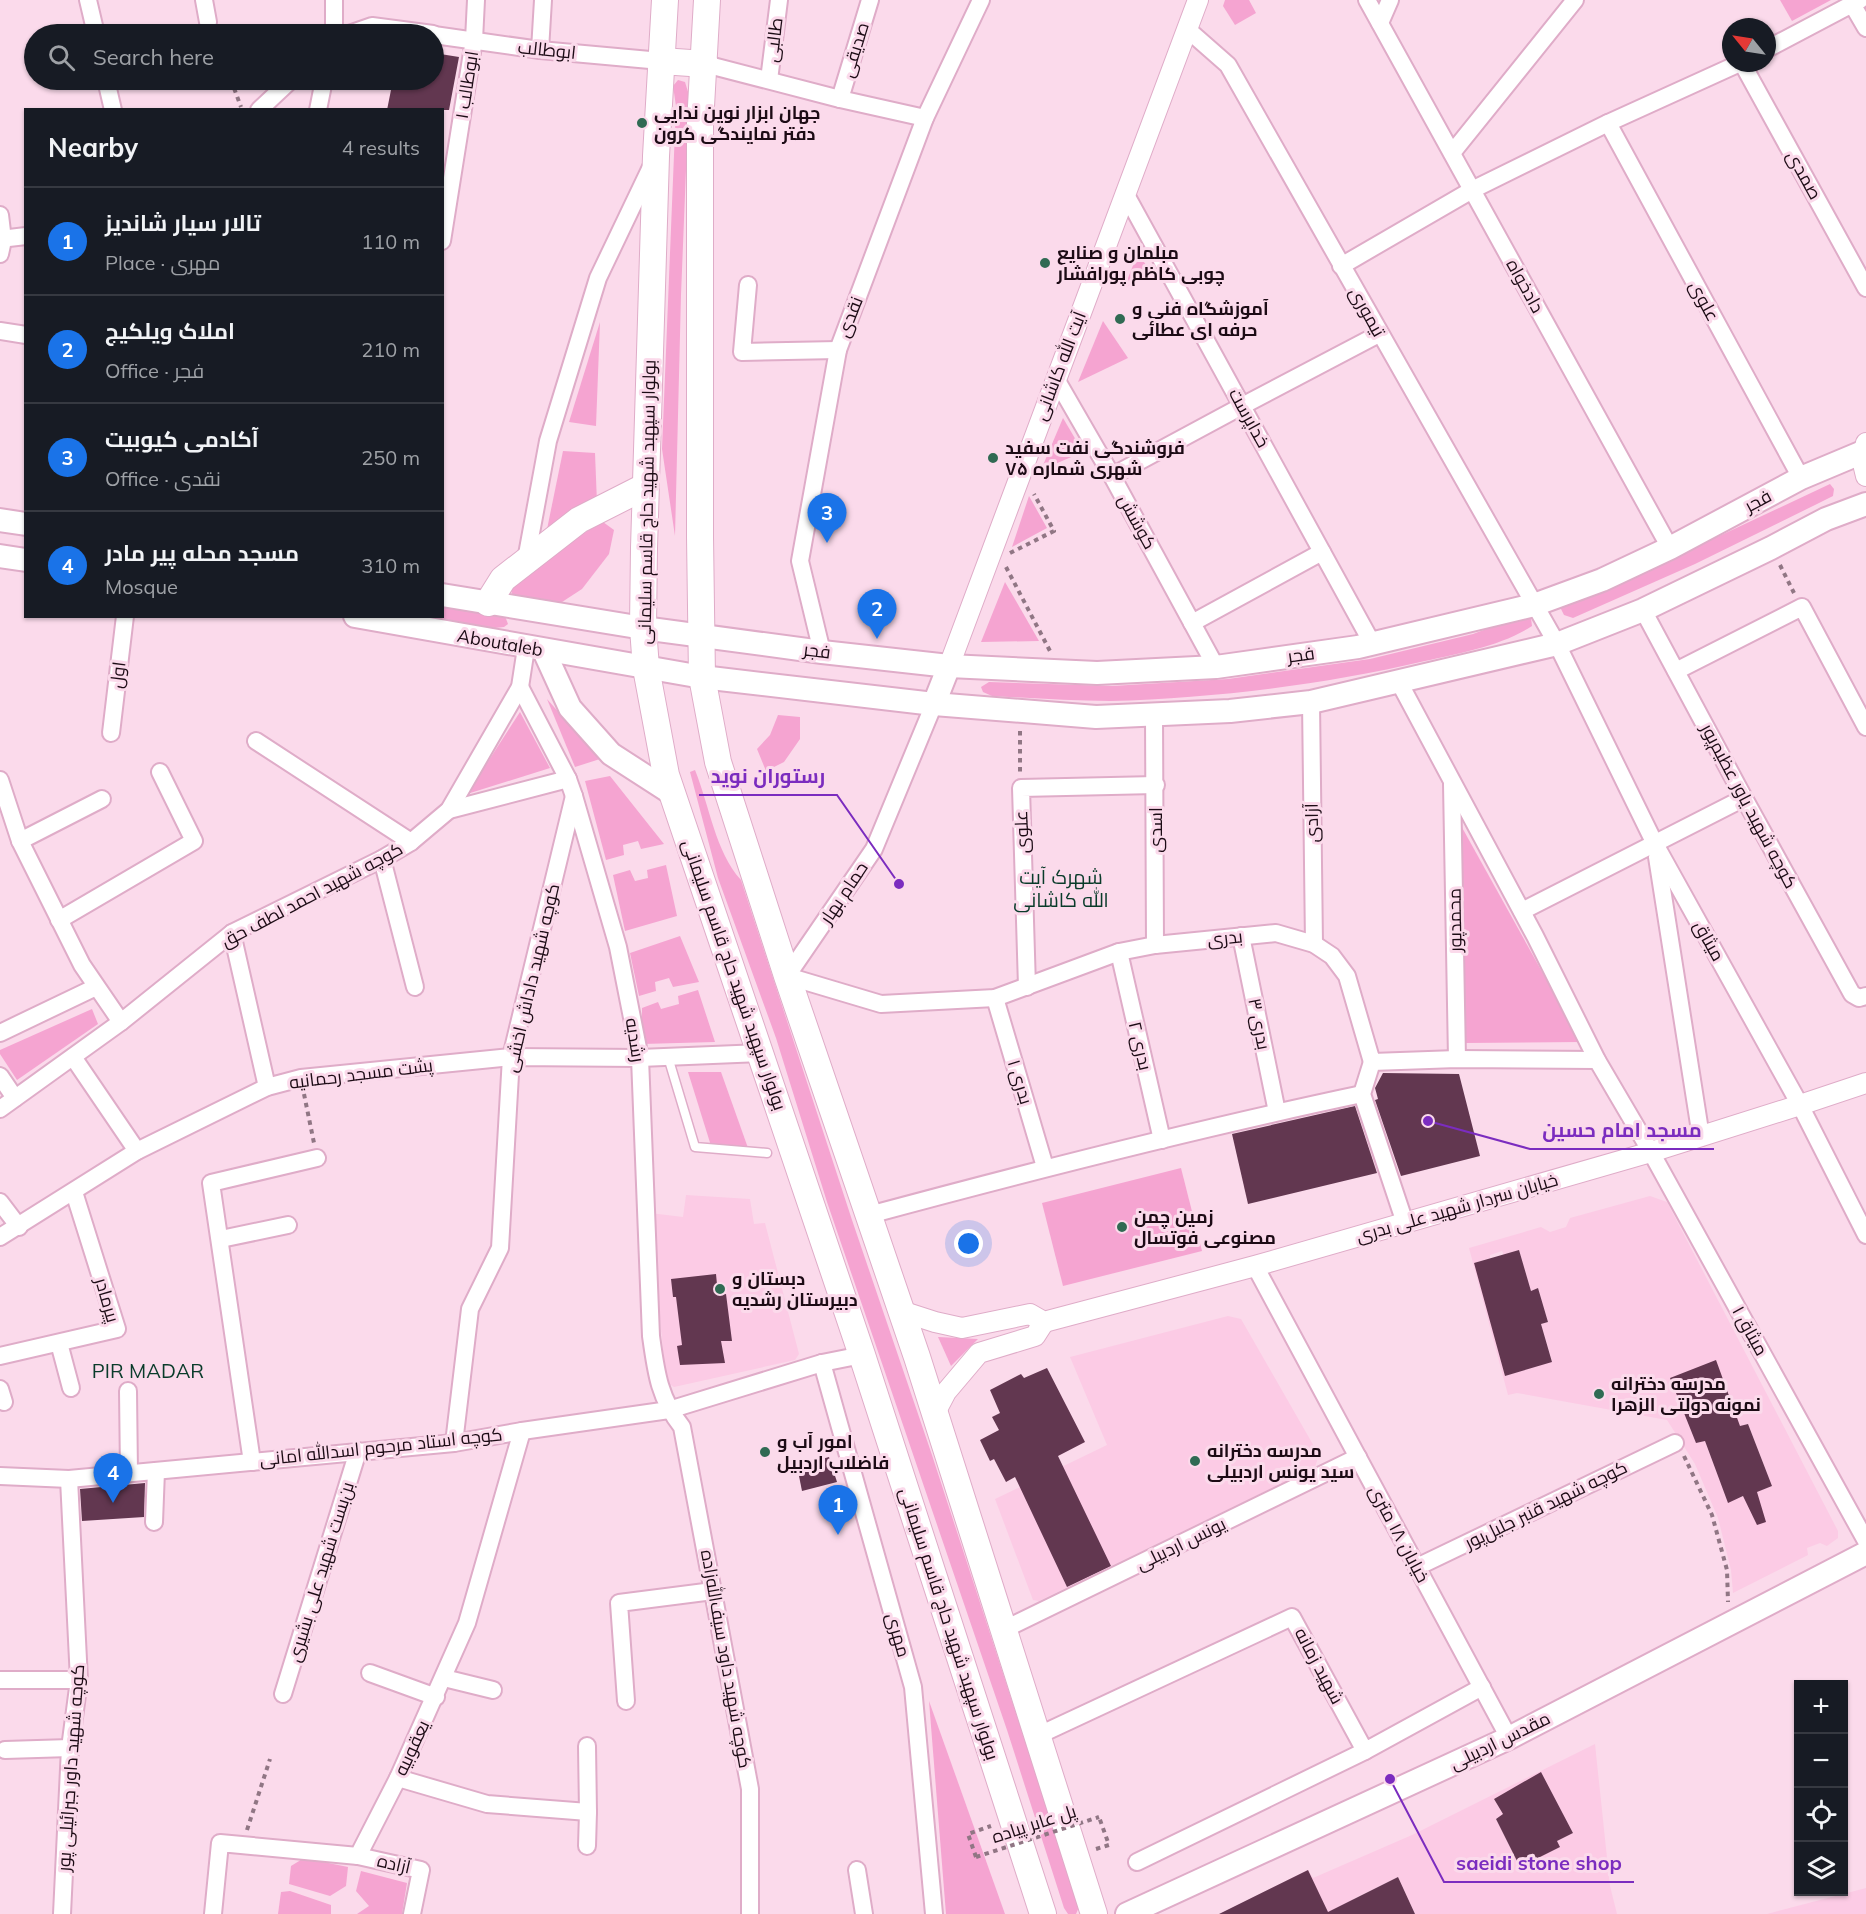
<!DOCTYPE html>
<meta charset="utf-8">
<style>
body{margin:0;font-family:Mulish,Cairo,sans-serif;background:#242831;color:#f1f3f6}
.controls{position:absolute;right:18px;bottom:18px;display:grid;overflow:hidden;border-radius:0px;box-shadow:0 2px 4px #0004}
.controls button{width:54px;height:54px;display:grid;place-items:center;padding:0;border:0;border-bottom:2px solid #363941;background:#171b24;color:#f1f3f6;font:30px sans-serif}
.compass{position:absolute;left:1722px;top:18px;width:54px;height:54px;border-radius:50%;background:#171b24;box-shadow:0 2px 4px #0004;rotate:300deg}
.you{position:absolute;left:969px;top:1244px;width:21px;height:21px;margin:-15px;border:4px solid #fff;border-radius:50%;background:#1a73e8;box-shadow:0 0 0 9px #1a73e833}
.badge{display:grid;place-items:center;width:39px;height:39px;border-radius:50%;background:#1a73e8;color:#fff;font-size:20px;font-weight:700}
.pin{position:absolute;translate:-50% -50px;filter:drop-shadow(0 2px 3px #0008)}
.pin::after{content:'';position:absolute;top:32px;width:21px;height:18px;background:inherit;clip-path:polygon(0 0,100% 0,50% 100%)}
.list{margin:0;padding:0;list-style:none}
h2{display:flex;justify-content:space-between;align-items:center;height:78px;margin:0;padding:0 24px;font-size:26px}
h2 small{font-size:20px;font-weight:400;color:#9ea1a6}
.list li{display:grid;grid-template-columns:39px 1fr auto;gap:18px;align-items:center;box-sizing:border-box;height:108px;padding:0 24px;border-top:2px solid #363941}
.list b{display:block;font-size:22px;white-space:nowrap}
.list p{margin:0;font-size:20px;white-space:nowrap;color:#9ea1a6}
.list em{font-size:20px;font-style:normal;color:#9ea1a6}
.icon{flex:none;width:33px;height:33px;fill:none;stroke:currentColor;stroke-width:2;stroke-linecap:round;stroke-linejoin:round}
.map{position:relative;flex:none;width:1866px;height:1914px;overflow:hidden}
.search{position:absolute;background:#171b24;box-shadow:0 2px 4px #0004;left:24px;top:24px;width:420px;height:66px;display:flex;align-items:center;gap:15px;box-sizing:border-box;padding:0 21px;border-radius:33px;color:#9ea1a6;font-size:22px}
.panel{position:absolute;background:#171b24;box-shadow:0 2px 4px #0004;left:24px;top:108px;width:420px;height:510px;border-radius:0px}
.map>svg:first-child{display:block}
</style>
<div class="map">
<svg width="1866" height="1914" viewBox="0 0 1866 1914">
<rect width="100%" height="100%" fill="#fbdaeb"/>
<g fill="#fccbe5" fill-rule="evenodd">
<path d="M686,1195l64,4 4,25 11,-1 34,131 -4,6 -121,27 -8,-5 -16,-169 33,4z"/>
<path d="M1650,1196l17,6 171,329v7l-11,8 -7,-3 -13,5 1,7 -75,38 -2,-23 -13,-52 -23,-54 -28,-44 -150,-27 -9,2 -39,-147 72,-21 9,5 16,-5 4,-9zM1502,1251l2,4 15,-4 12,40 7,-3 10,34 -7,2 11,37 -47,15 -31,-113 16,-5v-3zM1748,1424l24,62 -44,16 -23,-61 -9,2z"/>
<path d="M1228,1316l13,3 78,136 -4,12 -276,134 -6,-1 -38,-101 112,-54 -37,-88z"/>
<path d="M1595,1744l15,142 7,28h-202l-17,-37 -45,22 7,15h-140l88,-44 5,8 99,-43zM1541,1773l32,60 -16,8 2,6 -39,20 -24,-48 7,-5 -9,-15z"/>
<path d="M1866,1888v26h-99z"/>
</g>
<g fill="#f5a4d1">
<path d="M1225,0h24l7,13 -21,12 -12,-19z"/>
<path d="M1780,0h51l-39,21z"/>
<path d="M678,80l7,2 4,13 -8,200 -6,241 -13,-87 14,-343 -3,-20z"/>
<path d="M1138,253l14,21 -28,14z"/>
<path d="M1103,321l25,37 -50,24z"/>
<path d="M600,322l-4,104 -27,-4z"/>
<path d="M1063,418l20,34 -42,18z"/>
<path d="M563,451l32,2 2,50 -52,36z"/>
<path d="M1830,484l4,5 -1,7 -18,9 -120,59 -122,54 -9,-3 -4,-8 123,-54z"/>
<path d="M1029,496l18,32 -35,19z"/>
<path d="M603,522l11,8 -5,24 -27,35 -20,13 -11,2 -37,-5 -4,-11 69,-52z"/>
<path d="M1005,582l34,59 -58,1z"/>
<path d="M443,606l62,10 3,8 -4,3 -9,1 -64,-11 11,-1z"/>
<path d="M1524,615l7,3 1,8c-31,20 -72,27 -107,35 -103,24 -210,37 -315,40 -39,0 -79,-3 -118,-5l-9,-4 -2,-5 8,-5 123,4 116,-7 142,-20 103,-25z"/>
<path d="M547,699l53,60 -25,8z"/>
<path d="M520,712l30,56 -83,26z"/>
<path d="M778,715l22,2v22l-16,23 -18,9 -9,-22 13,-14z"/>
<path d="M695,770c15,37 20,81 46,110l111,340 80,235 147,452 -3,7h-8l-4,-6 -57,-178 -180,-528 -51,-164 -58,-160 -28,-106z"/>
<path d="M610,776l54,68 -23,5 -3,-8 -15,4 1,10 -18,5 -21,-79z"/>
<path d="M1459,822l122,220 -117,1z"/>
<path d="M666,865l11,51 -52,15 -12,-56 17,-5 5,11 13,-3 -1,-8z"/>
<path d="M680,936l19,46 -26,5 -4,-9 -14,4 1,9 -17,5 -9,-43z"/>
<path d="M698,990l17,52 -73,2v-36l16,-6 3,7 18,-5 -1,-8z"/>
<path d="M92,1009l6,15 -81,56 -17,-26v-4z"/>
<path d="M688,1072h33l27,76 -36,1z"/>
<path d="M1181,1168l21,83 -139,35 -21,-83z"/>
<path d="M938,1337l40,2 -27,27z"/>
<path d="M929,1701l76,213h-59z"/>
<path d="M304,1858l44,9 -2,19 -16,10 -41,-12 2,-18z"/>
<path d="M361,1871l46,12 -5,31h-45l12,-8 -13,-15z"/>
<path d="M290,1891l41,14v9h-53l3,-22z"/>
</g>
<g fill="#623750">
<path d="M434,53l25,4 -10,53h-62l6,-30h41z"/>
<path d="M1383,1073l76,1 21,82 -79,20 -26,-76 3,-1 -3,-11z"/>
<path d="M1355,1106l22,67 -129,31 -16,-70z"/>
<path d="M1519,1250l12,41 7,-3 10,34 -7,2 11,38 -47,14 -31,-113z"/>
<path d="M716,1274l2,21 8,-1 6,47h-11l4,22 -45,2 -3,-19 5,-1 -6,-48h-3l-2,-18z"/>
<path d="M1716,1360l24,66 8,-2 24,62 -15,6 9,30 -9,3 -14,-29 -15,7 -23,-62 -9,2 -26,-65z"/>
<path d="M1047,1368l38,74 -27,14 53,110 -44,21 -52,-110 -9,5 -12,-23 -4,2 -10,-21 19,-10 -7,-13 8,-4 -10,-23 31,-16 3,4z"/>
<path d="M829,1457l8,25 -35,9 -5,-25z"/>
<path d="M145,1483l-1,34 -62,4 -2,-32z"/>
<path d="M1541,1772l32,61 -16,8 3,6 -40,20 -24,-48 7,-5 -9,-15z"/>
<path d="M1308,1870l20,42 70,-35 17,37h-196z"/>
</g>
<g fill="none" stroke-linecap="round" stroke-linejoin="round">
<defs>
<path id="service" d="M668,1057l27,90 72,6"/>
<g id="minor">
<path d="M88,0l8,34"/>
<path d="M204,0l4,22"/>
<path d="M1367,0l303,548"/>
<path d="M1852,4l14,24"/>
<path d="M1380,23l10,-23"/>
<path d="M1187,29l41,36 329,579 98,200 145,261 66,130"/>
<path d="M334,34v-34"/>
<path d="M349,34l23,-8 61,8"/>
<path d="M434,35l106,15 121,11"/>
<path d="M1767,49l93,-49"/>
<path d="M540,50l3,-50"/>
<path d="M1742,63l124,225"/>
<path d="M705,64l135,35 85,19"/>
<path d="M106,80l7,30"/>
<path d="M769,80l10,-80"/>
<path d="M840,99l30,-99"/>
<path d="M259,110l32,-30"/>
<path d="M318,110l6,-30"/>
<path d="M1608,123l193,355"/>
<path d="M1452,153l123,-153"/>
<path d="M1125,193l247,450"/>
<path d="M0,215l3,25 -3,14"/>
<path d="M0,239l26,-3"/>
<path d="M442,241l32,-201 2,-40"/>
<path d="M1341,266l131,-76 136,-67 132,-60"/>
<path d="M748,285l-6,67 96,-2"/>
<path d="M0,331l26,4"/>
<path d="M1056,379l56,97 104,191"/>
<path d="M1112,476l130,-70 137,-72"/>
<path d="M526,560l22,-119 50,-163 54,-113"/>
<path d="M1643,610l101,188 108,196 7,4 7,-2"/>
<path d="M1192,623l130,-71"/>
<path d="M822,652l-22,-91 38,-211 87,-232 56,-118"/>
<path d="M1676,671l126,-64 64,120"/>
<path d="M1399,682l136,254 62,124 54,92 215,389"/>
<path d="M520,687l48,92 6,17 44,151 22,111 11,278c5,36 8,62 31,91l68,362v125"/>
<path d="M1311,702l3,242"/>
<path d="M934,704l-60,145 -87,127 94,28 114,-6 124,-46 36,-7 121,-12 38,11 18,12 15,20 25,86 85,-3 140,1"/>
<path d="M1154,714l1,231"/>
<path d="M111,733l14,-117"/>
<path d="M256,741l155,101"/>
<path d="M0,780l20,61 62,124 39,57"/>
<path d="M1452,784l5,275"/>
<path d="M449,810l119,-31"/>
<path d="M20,841l82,-42"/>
<path d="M1657,857l44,280"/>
<path d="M382,859l33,128"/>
<path d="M1522,911l222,-113"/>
<path d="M59,920l135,-79 -34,-69"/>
<path d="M232,933l35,154"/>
<path d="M1241,936l36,176"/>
<path d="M1119,952l43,188"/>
<path d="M1027,987l-6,-199 135,-3"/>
<path d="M995,998l50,169"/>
<path d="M0,1033l96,-46"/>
<path d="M73,1057l64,94"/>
<path d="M1372,1062l-10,32 43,129"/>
<path d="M0,1076l15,22"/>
<path d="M0,1109l121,-87 111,-89 150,-74 29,-17 38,-32 71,-123 6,-39"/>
<path d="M0,1202l19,25"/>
<path d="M869,1215c163,-44 327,-86 493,-121"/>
<path d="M0,1237l137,-86 130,-64 34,-9 210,-21 129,1 121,-5"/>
<path d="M221,1239l67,-14"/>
<path d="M1255,1266l254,472"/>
<path d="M59,1343l12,45"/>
<path d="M0,1356l117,-27 -43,-137"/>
<path d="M822,1363l91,324 21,227"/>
<path d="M0,1389l4,13"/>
<path d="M128,1391l1,82"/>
<path d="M454,1443l16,-134 30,-61 11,-191 63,-261"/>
<path d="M252,1462l-41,-279 106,-25"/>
<path d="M0,1476l69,3 385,-36 68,-12 147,-21 153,-47 40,-8"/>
<path d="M154,1522l2,-51"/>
<path d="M1417,1567l258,-124"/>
<path d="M1003,1630l355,-173"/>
<path d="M370,1673l66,24"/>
<path d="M444,1678l49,12"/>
<path d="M0,1680h79"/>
<path d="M283,1694l75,-243"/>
<path d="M626,1701l-7,-98 94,-12"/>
<path d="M1037,1736l255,-119 73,134 117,-64"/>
<path d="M5,1750l65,-2"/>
<path d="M398,1778l89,26 101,8"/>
<path d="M587,1846l1,-34 -1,-66"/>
<path d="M358,1856l63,14 -9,44"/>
<path d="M1137,1862l228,-111"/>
<path d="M857,1870l7,44"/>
<path d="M62,1914l8,-166 9,-68 -10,-201"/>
<path d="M213,1914l7,-71 138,13 40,-78 69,-155 55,-192"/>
</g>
<g id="tertiary">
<path d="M1866,443c-4,12 -4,21 0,33"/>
<path d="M949,666l249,-666"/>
<path d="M901,1311l34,11 27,6 68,-14 14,8 211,-56 396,-114 149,-47 66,-22"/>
<path d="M935,1413l11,-21 33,-39 56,-17 9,-14"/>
</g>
<g id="secondary">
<path d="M0,520l26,4"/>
<path d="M0,556l26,4"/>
<path d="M442,595l201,33 179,24 127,14 148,7 119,-6 142,-20 176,-42 68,-25 68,-32 131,-70 62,-26"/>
<path d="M355,616l347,61 232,27 162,13 134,-6 81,-9 246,-58 86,-34 128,-62 55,-29 40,-15"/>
<path d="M544,651l26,57 41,46 62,40"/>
<path d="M934,704l15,-38"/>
<path d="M1127,1914l382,-176 357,-185"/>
</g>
<g id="primary">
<path d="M665,0l-9,156 -12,392 -1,80 3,40 20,107 196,580 181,559"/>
<path d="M707,0l-7,124v413l2,140 16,85 69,214 130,381 177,557"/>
<path d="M661,61l44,3"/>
<path d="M488,603l15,-24 76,-59 67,-34"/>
</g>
</defs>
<use href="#service" stroke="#dfacc8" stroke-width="11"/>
<use href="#minor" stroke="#dfacc8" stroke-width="20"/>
<use href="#tertiary" stroke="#dfacc8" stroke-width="22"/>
<use href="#secondary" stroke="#dfacc8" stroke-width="26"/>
<use href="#primary" stroke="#dfacc8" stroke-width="28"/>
<g stroke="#907684" stroke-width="4" stroke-dasharray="4.5 4.5" stroke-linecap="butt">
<path d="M231,80l10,27"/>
<path d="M1010,553l44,-22 -20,-37"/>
<path d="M1780,565l14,28"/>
<path d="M1006,567l44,84"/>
<path d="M1020,731v41"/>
<path d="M304,1094l10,49"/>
<path d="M1684,1456l28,59 15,55 1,32"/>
<path d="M247,1830l23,-71"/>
<path d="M1096,1849l13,-4 -10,-28"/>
<path d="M976,1857l-8,-23 23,-8"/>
</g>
<use href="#service" stroke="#fff" stroke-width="8"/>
<use href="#minor" stroke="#fff" stroke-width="16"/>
<use href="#tertiary" stroke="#fff" stroke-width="20"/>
<use href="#secondary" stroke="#fff" stroke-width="22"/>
<use href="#primary" stroke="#fff" stroke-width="26"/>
<path stroke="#907684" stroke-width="4" stroke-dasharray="4.5 4.5" stroke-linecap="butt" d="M976,1857l123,-40"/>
</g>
<g fill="#306a53" stroke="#fbdaeb" stroke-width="2">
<circle cx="642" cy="123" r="6"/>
<circle cx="1045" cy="263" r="6"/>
<circle cx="1120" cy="319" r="6"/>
<circle cx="993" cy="458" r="6"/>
<circle cx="1122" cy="1227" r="6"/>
<circle cx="720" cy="1289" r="6"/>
<circle cx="1599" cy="1394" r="6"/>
<circle cx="765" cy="1452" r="6"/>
<circle cx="1195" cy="1461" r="6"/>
</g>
<g text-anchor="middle" stroke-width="6" stroke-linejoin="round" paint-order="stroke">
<g font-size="18" fill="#1c0b15" stroke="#fbdaeb">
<text transform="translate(774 40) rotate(-83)" y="6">طالبی</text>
<text transform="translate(547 50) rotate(6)" y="6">ابوطالب</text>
<text transform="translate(855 50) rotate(-73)" y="6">صدیقی</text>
<text transform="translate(467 85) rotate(-81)" y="6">ابوطالب ۱</text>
<text transform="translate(1804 175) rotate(61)" y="6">صمدی</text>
<text transform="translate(1525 286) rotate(61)" y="6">دادخواه</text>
<text transform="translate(1704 301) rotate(62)" y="6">علوی</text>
<text transform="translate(1367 312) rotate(61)" y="6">تیموری</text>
<text transform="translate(850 317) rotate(-69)" y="6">نقدی</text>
<text transform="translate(1060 366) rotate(-69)" y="6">آیت الله کاشانی</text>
<text transform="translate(1249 418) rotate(61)" y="6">خداپرست</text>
<text transform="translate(1758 501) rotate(-28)" y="6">فجر</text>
<text transform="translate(647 502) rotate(-89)" y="6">بولوار سپهبد شهید حاج قاسم سلیمانی</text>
<text transform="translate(1137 522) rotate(61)" y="6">کوشش</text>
<text transform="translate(500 643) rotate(10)" y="6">Aboutaleb</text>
<text transform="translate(817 651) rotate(7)" y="6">فجر</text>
<text transform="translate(1301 655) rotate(-8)" y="6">فجر</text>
<text transform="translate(118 675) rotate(-83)" y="6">اول</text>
<text transform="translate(1749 806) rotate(62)" y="6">کوچه شهید یاور عظیم‌پور</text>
<text transform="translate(1312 823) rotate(-91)" y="6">آزادی</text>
<text transform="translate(1156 830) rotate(-90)" y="6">اسدی</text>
<text transform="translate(1022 832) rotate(-92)" y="6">علوی</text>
<text transform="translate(844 893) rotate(-56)" y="6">حمام بهار</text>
<text transform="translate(312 895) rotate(-28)" y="6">کوچه شهید احمد لطف حق</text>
<text transform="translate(1455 920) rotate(-91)" y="6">محمدپور</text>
<text transform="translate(1225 938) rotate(-6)" y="6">بدری</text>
<text transform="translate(1709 941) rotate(61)" y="6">میثاق</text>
<text transform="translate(734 975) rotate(71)" y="6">بولوار سپهبد شهید حاج قاسم سلیمانی</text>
<text transform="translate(532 978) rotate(-77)" y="6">کوچه شهید داداش اخشی</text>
<text transform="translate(1259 1024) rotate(79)" y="6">بدری ۳</text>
<text transform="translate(635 1040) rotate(81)" y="6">رشدیه</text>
<text transform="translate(1140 1046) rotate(77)" y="6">بدری ۲</text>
<text transform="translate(361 1074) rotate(-7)" y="6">پشت مسجد رحمانیه</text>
<text transform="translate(1020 1082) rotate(73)" y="6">بدری ۱</text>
<text transform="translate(1457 1208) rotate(-16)" y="6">خیابان سردار شهید علی بدری</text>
<text transform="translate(107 1300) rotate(74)" y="6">پیرمادر</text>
<text transform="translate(1750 1331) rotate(61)" y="6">میثاق ۱</text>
<text transform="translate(381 1447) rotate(-6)" y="6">کوچه استاد مرحوم اسدالله امانی</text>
<text transform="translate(1546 1505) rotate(-26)" y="6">کوچه شهید قنبر جلیل‌پور</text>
<text transform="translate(1399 1534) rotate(62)" y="6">خیابان ۱۸ متری</text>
<text transform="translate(1181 1544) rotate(-26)" y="6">یونس اردبیلی</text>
<text transform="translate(321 1572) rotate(-73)" y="6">بن‌بست شهید علی بشیری</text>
<text transform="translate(949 1624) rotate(72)" y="6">بولوار سپهبد شهید حاج قاسم سلیمانی</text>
<text transform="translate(898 1635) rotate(74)" y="6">مهری</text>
<text transform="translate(726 1659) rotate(80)" y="6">کوچه شهید داود سیف‌الله‌زاده</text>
<text transform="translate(1319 1666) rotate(62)" y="6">شهید زمانه</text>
<text transform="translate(1500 1741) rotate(-26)" y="6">مقدس اردبیلی</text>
<text transform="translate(412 1748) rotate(-65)" y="6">یعقوبیه</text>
<text transform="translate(71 1768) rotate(-86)" y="6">کوچه شهید داور جبرائیلی پور</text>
<text transform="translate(1034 1824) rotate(-18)" y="6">پل عابر پیاده</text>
<text transform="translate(394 1864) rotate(13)" y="6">آزاده</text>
</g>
<g font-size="18" font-weight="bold" fill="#1c0b15" stroke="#fbdaeb" text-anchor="start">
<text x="654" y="119">جهان ابزار نوین ندایی<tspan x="654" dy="21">دفتر نمایندگی کرون</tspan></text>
<text x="1057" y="259">مبلمان و صنایع<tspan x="1057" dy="21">چوبی کاظم پورافشار</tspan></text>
<text x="1132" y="315">آموزشگاه فنی و<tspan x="1132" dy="21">حرفه ای عطائی</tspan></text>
<text x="1005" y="454">فروشندگی نفت سفید<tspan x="1005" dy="21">شهری شماره ۷۵</tspan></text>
<text x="1134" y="1223">زمین چمن<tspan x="1134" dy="21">مصنوعی فوتسال</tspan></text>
<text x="732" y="1285">دبستان و<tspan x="732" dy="21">دبیرستان رشدیه</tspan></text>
<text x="1611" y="1390">مدرسه دخترانه<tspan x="1611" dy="21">نمونه دولتی الزهرا</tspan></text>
<text x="777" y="1448">امور آب و<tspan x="777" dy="21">فاضلاب اردبیل</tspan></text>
<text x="1207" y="1457">مدرسه دخترانه<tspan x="1207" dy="21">سید یونس اردبیلی</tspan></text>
</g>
<g font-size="20" fill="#093b2a" stroke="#fbdaeb">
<text x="1061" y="884">شهرک آیت<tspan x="1061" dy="23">الله کاشانی</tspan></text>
<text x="148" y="1378">PIR MADAR</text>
</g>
</g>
<path fill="none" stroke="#7b2cbf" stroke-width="2" d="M899 884L837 795H699M1428 1121L1530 1149H1714M1390 1779L1444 1882H1634"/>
<g fill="#7b2cbf" stroke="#fbdaeb" stroke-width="2">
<circle cx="899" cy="884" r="6"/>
<circle cx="1428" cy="1121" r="6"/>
<circle cx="1390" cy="1779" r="6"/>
</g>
<g font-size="20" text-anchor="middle" font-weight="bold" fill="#7b2cbf" stroke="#fbdaeb" stroke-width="6" stroke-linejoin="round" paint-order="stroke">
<text x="768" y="783">رستوران نوید</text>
<text x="1622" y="1137">مسجد امام حسین</text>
<text x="1539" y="1870">saeidi stone shop</text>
</g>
</svg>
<div class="controls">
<button>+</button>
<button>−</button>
<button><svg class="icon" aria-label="locate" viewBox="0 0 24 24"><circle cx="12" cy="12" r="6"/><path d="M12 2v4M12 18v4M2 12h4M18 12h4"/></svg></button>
<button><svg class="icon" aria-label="layers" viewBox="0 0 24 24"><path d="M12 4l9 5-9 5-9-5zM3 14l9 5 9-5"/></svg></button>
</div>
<svg class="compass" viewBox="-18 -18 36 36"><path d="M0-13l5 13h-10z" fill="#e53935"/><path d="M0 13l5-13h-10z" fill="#9ea1a6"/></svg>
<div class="you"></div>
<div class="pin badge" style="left:838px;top:1535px">1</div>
<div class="pin badge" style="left:877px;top:639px">2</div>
<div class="pin badge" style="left:827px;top:543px">3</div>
<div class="pin badge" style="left:113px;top:1503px">4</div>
<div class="search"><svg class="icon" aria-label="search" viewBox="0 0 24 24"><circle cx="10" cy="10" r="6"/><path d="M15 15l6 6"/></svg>Search here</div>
<section class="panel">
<h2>Nearby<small>4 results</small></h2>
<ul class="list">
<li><span class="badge">1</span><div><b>تالار سیار شاندیز</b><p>Place · مهری</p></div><em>110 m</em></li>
<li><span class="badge">2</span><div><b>املاک ویلکیج</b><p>Office · فجر</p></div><em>210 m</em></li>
<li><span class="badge">3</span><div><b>آکادمی کیوبیت</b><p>Office · نقدی</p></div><em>250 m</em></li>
<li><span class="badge">4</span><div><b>مسجد محله پیر مادر</b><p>Mosque</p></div><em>310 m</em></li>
</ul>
</section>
</div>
